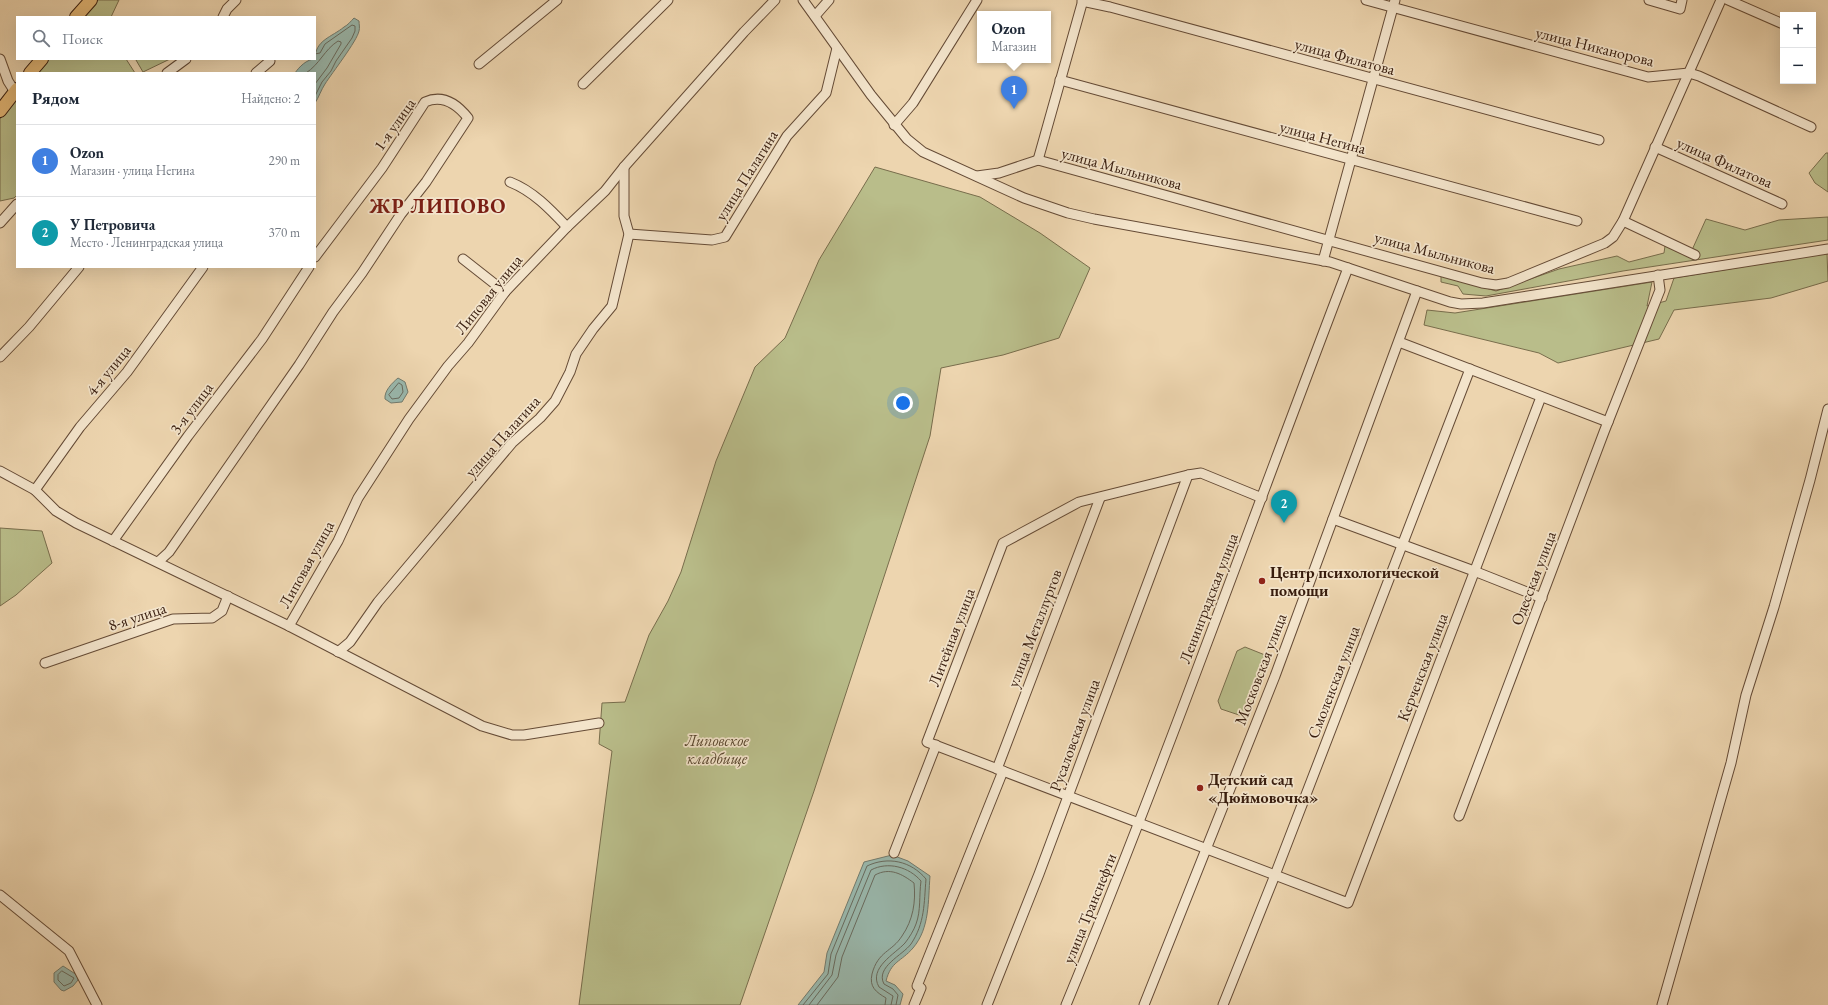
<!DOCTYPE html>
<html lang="ru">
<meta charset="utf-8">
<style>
body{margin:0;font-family:"EB Garamond",serif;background:#f6f6f7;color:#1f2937}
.controls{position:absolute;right:12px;top:12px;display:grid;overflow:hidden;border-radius:0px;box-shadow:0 4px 16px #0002}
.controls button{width:36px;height:36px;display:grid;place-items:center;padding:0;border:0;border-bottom:1px solid #e0e1e3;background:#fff;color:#1f2937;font:20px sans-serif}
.you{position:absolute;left:903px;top:403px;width:14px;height:14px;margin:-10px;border:3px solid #fff;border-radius:50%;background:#1a73e8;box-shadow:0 0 0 6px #1a73e833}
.badge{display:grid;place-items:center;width:26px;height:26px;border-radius:50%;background:#8f2418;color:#fff;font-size:13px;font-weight:700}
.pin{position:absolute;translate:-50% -33px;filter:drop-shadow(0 1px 2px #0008)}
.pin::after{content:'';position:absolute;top:21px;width:14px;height:12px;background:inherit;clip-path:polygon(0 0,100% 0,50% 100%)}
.popup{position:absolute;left:977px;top:11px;width:74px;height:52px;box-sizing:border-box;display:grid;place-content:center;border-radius:0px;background:#fff;filter:drop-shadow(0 1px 3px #0005);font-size:13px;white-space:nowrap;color:#747a83}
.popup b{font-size:15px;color:#1f2937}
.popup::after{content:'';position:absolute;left:50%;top:100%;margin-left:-8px;border:8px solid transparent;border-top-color:#fff}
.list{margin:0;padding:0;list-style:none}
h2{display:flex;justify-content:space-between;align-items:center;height:52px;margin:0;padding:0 16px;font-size:17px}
h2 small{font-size:13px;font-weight:400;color:#747a83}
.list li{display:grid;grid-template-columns:26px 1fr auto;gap:12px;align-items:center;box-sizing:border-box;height:72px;padding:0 16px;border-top:1px solid #e0e1e3}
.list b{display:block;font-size:15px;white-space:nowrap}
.list p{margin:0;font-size:13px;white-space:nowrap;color:#747a83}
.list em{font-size:13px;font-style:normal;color:#747a83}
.icon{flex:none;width:22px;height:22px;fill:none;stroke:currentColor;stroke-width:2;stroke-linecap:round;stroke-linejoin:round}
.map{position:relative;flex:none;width:1828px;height:1005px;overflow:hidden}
.search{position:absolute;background:#fff;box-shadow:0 4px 16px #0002;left:16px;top:16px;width:300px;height:44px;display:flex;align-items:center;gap:10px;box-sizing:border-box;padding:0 14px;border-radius:0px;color:#747a83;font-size:15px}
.panel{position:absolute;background:#fff;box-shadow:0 4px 16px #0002;left:16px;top:72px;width:300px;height:196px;border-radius:0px}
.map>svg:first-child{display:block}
</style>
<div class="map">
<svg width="1828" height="1005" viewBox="0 0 1828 1005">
<rect width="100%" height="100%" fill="#edd5af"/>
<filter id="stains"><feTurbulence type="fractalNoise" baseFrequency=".005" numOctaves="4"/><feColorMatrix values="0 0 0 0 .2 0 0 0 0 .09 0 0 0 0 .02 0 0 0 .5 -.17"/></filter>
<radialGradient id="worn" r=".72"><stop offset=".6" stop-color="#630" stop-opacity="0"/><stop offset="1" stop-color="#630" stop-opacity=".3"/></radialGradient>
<g fill="#b9bd8a" stroke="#786d4c">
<path d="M96,0h23l-8,17h-31z"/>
<path d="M47,59h79l9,14h-99z"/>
<path d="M138,59h32l-27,13 -7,-12z"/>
<path d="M17,97v98l-3,3 -14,3v-82z"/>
<path d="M1826,153h2v39l-13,-9 -6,-10z"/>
<path d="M875,167l105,30 60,36 50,35 -31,70 -56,17 -62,13 -11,68 -116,355 -74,214h-161l33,-254 -13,-7 3,-41 23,-1 24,-67 19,-34 13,-29 35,-111 39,-94 30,-29 34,-78z"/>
<path d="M1828,217v23l-205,31 -137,25 -23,-2 -5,-8 -17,-4v-7l55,16 63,-22 58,-13 12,6 35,-9 1,-7 27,4 14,-31 39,11 34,-10z"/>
<path d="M1827,253l1,28 -57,17 -97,12 -15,29 -101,24 -19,-10 -115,-28 3,-15 28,3 197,-31 -5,24 19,-5 8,-23z"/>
<path d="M0,528l42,3 10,32 -36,32 -16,11z"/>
<path d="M1245,647l20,8 3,7 -18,49 -8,5 -21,-7 -3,-8 19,-50z"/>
</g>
<g fill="#99b8ad" stroke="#727a6d">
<path d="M354,18l5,3c0,3 1,7 0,10 -2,10 -27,42 -34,53 -4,6 -6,13 -10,19v-30h-20c4,-6 12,-14 20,-14 0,-19 17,-22 29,-32 4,-2 7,-6 10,-9z"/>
<path d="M398,378l7,4 3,10 -6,10 -11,1 -6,-4c-1,-8 7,-16 13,-21z"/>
<path d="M892,855l16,6 22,15c-2,25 0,52 -17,72 -12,14 -22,13 -27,33l9,4 8,9 -3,11h-102l26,-33 3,-19 37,-91z"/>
<path d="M63,966l14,9 1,5 -5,6 -9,5 -3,-1 -7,-8v-9z"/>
</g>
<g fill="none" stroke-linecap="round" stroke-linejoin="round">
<g stroke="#686a5e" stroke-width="1">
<path d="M315,54l5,-1 5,-9 27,-19 3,1v5l-3,7 -16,23 -5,10 -9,11 -7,14"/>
<path d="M306,73c14,-9 18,-23 32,-32l3,1v2l-14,24 -12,16"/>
<path d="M399,383l3,2 1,7 -4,6 -7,1 -3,-4z"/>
<path d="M62,971l12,7 -3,5 -7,3 -6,-6v-5z"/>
<path d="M803,1005l25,-31 3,-20 36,-88c21,-10 44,-5 59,13 -2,24 -1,44 -15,65 -8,11 -36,23 -27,40l9,5 5,6 -2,10"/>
<path d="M809,1005l23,-30 4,-20 35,-85c17,-9 38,-3 50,11 -2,14 0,30 -5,43 -2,6 -7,14 -11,19 -10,11 -37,25 -26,44l14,9 -2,9"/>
<path d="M817,1005l21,-28 4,-20 33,-82c15,-8 27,-1 39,8 2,19 -1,37 -12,53 -10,16 -24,15 -30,38 -3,13 4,18 14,24l-1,7"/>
</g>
<defs>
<g id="minor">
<path d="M803,0l68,95 36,44 16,13 101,46 44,15 26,6 236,43 120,40 11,2 22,-1 345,-54"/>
<path d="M1366,0l282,77 41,-4 10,3 112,51"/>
<path d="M1649,0l31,9 2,-9"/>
<path d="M1728,0l55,24"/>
<path d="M1082,1l28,6 489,133"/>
<path d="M815,16l14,-16"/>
<path d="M223,17l4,-8 9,-9"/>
<path d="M0,59l8,22 7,11"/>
<path d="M479,64l78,-64"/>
<path d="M167,73l19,-14"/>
<path d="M256,73l14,-12"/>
<path d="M1060,80l517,141"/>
<path d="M583,84l85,-84"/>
<path d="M894,125l19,-22 64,-103"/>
<path d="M1655,147l127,57"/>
<path d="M1038,160l444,123 14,2 12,-2 97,-40 8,-6 10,-16 98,-221"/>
<path d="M1038,160l45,-160"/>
<path d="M977,176l22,-3 39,-13"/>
<path d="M510,182c23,9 40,27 57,45"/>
<path d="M1623,221l72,34"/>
<path d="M0,223l17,-19"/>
<path d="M629,234l83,6 13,-3 62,-101 39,-43 11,-45"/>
<path d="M463,259l42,33"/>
<path d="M1323,261l72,-261"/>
<path d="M1399,342l209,80"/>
<path d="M0,357l29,-30 50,-60"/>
<path d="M0,471l35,19 21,21 20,12 213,103 193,100 30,9h12l75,-12"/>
<path d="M35,490l45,-63 47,-55 76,-105"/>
<path d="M1262,498l-61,-25 -13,2 -109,27 -76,41 -76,199 421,161 193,-506"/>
<path d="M1333,519l141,52 68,27"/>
<path d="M113,541l75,-105 74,-97 47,-72"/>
<path d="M158,562l11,-10 130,-187 34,-53 29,-39 39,-59 25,-32 42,-64c-11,-14 -25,-24 -43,-16l-43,66 -67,89"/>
<path d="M289,626l49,-85 20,-43 51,-79 39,-53 20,-23 37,-51 62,-65 38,-36 19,-24 120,-135 31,-32"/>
<path d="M338,652l12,-10 28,-40 134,-159 28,-25 15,-17 15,-29 6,-18 17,-25 19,-23 17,-72 -5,-18v-49"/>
<path d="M45,663l128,-44 39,-1 10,-7 6,-15"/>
<path d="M997,769l103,-271"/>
<path d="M1459,816l145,-384 56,-142 -2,-15"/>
<path d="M894,853l42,-108"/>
<path d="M0,895l69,56 28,54"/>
<path d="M917,986l86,-215"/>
<path d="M914,1005l7,-17"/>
<path d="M987,1005l52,-131 149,-399"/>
<path d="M1066,1005c100,-243 188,-492 282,-737"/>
<path d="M1144,1005l131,-329 142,-385"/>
<path d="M1223,1005l52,-130 195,-506"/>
<path d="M1662,1005l69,-242 15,-68 28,-88 36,-127 18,-71"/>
</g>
<g id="major">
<path d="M76,17l15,-17"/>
<path d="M30,73l12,-14"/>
<path d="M0,111l17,-22"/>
</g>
</defs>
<use href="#minor" stroke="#654b36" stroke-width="11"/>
<use href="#major" stroke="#381d0e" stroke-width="14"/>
<use href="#minor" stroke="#f3e4cb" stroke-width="9"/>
<use href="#major" stroke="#e6ba78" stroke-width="12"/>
</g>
<g fill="#8f2418" stroke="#f3e4cb" stroke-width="1.5">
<circle cx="1262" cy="581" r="4"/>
<circle cx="1200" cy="788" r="4"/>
</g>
<g text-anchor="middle" stroke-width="3.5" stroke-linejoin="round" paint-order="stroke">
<g font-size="16" fill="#381d0e" stroke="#f3e4cb">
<text transform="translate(1595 46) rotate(14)" y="6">улица Никанорова</text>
<text transform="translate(1345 56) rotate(15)" y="6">улица Филатова</text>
<text transform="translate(394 124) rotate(-55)" y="6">1-я улица</text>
<text transform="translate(1323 137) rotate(15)" y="6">улица Негина</text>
<text transform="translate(1725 162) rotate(24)" y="6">улица Филатова</text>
<text transform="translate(1122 168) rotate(15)" y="6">улица Мыльникова</text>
<text transform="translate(746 175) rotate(-58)" y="6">улица Палагина</text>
<text transform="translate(1435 252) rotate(15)" y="6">улица Мыльникова</text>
<text transform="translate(488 294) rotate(-51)" y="6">Липовая улица</text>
<text transform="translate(108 370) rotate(-51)" y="6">4-я улица</text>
<text transform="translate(191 408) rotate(-53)" y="6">3-я улица</text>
<text transform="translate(502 436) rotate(-48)" y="6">улица Палагина</text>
<text transform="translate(306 564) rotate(-61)" y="6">Липовая улица</text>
<text transform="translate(1533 578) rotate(-69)" y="6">Одесская улица</text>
<text transform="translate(1208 598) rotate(-69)" y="6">Ленинградская улица</text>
<text transform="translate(137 616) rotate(-18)" y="6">8-я улица</text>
<text transform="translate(1034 628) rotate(-69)" y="6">улица Металлургов</text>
<text transform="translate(951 637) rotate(-69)" y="6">Литейная улица</text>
<text transform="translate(1422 667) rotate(-69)" y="6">Керченская улица</text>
<text transform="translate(1260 669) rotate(-69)" y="6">Московская улица</text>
<text transform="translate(1333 682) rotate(-69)" y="6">Смоленская улица</text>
<text transform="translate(1074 735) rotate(-70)" y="6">Русаловская улица</text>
<text transform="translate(1089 908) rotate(-68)" y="6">улица Транснефти</text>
</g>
<g font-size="16" font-weight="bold" fill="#381d0e" stroke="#f3e4cb" text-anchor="start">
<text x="1270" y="578">Центр психологической<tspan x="1270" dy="18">помощи</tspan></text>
<text x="1208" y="785">Детский сад<tspan x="1208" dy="18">«Дюймовочка»</tspan></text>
</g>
<g font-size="16" font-style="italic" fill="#58452d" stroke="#f3e4cb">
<text x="717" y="746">Липовское<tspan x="717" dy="18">кладбище</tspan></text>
</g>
<g font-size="20" font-weight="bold" letter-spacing="1" fill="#7a1f14" stroke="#f3e4cb">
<text x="438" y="213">ЖР ЛИПОВО</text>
</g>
</g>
<rect width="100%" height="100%" filter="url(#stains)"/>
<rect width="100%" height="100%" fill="url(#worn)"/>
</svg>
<div class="controls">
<button>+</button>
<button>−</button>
</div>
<div class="you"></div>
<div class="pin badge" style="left:1014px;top:109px;background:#3f7fe0">1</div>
<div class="popup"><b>Ozon</b>Магазин</div>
<div class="pin badge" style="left:1284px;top:523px;background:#0f9aa8">2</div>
<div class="search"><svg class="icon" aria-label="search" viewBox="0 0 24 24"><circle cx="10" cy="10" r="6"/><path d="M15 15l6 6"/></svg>Поиск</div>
<section class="panel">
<h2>Рядом<small>Найдено: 2</small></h2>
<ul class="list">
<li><span class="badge" style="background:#3f7fe0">1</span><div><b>Ozon</b><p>Магазин · улица Негина</p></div><em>290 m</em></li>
<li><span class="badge" style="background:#0f9aa8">2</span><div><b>У Петровича</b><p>Место · Ленинградская улица</p></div><em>370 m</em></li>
</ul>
</section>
</div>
